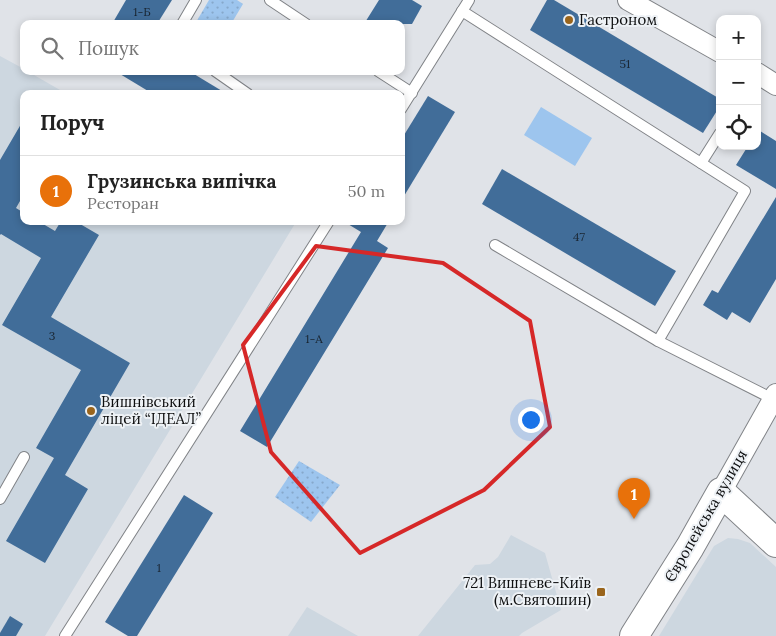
<!DOCTYPE html>
<html lang="uk">
<meta charset="utf-8">
<style>
body{margin:0;font-family:Lora,serif;background:#f6f6f6;color:#222}
.controls{position:absolute;right:15px;top:15px;display:grid;overflow:hidden;border-radius:10px;box-shadow:0 2px 8px #0003}
.controls button{width:45px;height:45px;display:grid;place-items:center;padding:0;border:0;border-bottom:1px solid #e0e0e0;background:#fff;color:#222;font:25px sans-serif}
.you{position:absolute;left:530px;top:419px;width:18px;height:18px;margin:-12px;border:4px solid #fff;border-radius:50%;background:#1a73e8;box-shadow:0 0 0 8px #1a73e833}
.badge{display:grid;place-items:center;width:32px;height:32px;border-radius:50%;background:#9a651c;color:#fff;font-size:16px;font-weight:700}
.pin{position:absolute;translate:-50% -41px;filter:drop-shadow(0 1px 2px #0008)}
.pin::after{content:'';position:absolute;top:26px;width:18px;height:15px;background:inherit;clip-path:polygon(0 0,100% 0,50% 100%)}
.list{margin:0;padding:0;list-style:none}
h2{display:flex;justify-content:space-between;align-items:center;height:65px;margin:0;padding:0 20px;font-size:21px}
h2 small{font-size:16px;font-weight:400;color:#767676}
.list li{display:grid;grid-template-columns:32px 1fr auto;gap:15px;align-items:center;box-sizing:border-box;height:70px;padding:0 20px;border-top:1px solid #e0e0e0}
.list b{display:block;font-size:19px;white-space:nowrap}
.list p{margin:0;font-size:16px;white-space:nowrap;color:#767676}
.list em{font-size:16px;font-style:normal;color:#767676}
.icon{flex:none;width:28px;height:28px;fill:none;stroke:currentColor;stroke-width:2;stroke-linecap:round;stroke-linejoin:round}
.map{position:relative;flex:none;width:776px;height:636px;overflow:hidden}
.search{position:absolute;background:#fff;box-shadow:0 2px 8px #0003;left:20px;top:20px;width:385px;height:55px;display:flex;align-items:center;gap:12px;box-sizing:border-box;padding:0 18px;border-radius:10px;color:#767676;font-size:19px}
.panel{position:absolute;background:#fff;box-shadow:0 2px 8px #0003;left:20px;top:90px;width:385px;height:135px;border-radius:10px}
.map>svg:first-child{display:block}
</style>
<div class="map">
<svg width="776" height="636" viewBox="0 0 776 636">
<defs>
<pattern id="grass-dots" width="8" height="8" patternUnits="userSpaceOnUse" patternTransform="scale(1.25)"><rect width="8" height="8" fill="#9dc5ee"/><path d="M2 2h.1M6 6h.1" fill="none" stroke="#86a8cb" stroke-width="1.8" stroke-linecap="round"/></pattern>
</defs>
<rect width="100%" height="100%" fill="#e0e3e8"/>
<g fill="#cdd7e0">
<path d="M0,56l24,13v2h3l40,23h-43v127l272,1 -251,414h-45z"/>
<path d="M511,535l34,18 16,57 -39,23 -3,3h-101l57,-71 15,-1 8,-7z"/>
<path d="M728,538l10,1 12,4 26,24v69h-117l55,-90z"/>
<path d="M307,607l51,29h-70z"/>
</g>
<g fill="url(#grass-dots)">
<path d="M209,0h28l6,4 -12,20h-36z"/>
<path d="M299,461l41,24 -29,37 -36,-25z"/>
</g>
<path fill="#9dc5ee" d="M541,107l51,31 -17,28 -51,-31z"/>
<g fill="#416d99">
<path d="M126,0h46l-15,24h-45z"/>
<path d="M379,0h33l10,6 -10,18h-48z"/>
<path d="M547,0h7l166,99v7l-17,27 -173,-103z"/>
<path d="M115,71h74l38,23h-74z"/>
<path d="M428,96l27,16 -54,89v-61z"/>
<path d="M24,119v75l-8,14 8,5v8h14l17,10 6,-10h14l24,14 -48,82 79,46 -65,112 23,14 -43,74 -39,-22 48,-83 -18,-10 45,-78 -79,-45 39,-67 -40,-24 -1,1v-75z"/>
<path d="M757,129l19,12v48l-40,-24 12,-19h9z"/>
<path d="M502,169l174,102 -21,35 -173,-102z"/>
<path d="M776,197v82l-26,44 -18,-11 -5,8 -24,-15 9,-15 6,3z"/>
<path d="M343,221h46l-12,20 11,7 -121,199 -27,-16 121,-199z"/>
<path d="M184,495l29,18 -76,123h-9l-23,-14z"/>
<path d="M10,616l13,8 -7,12h-16v-3z"/>
</g>
<g fill="none" stroke-linecap="round" stroke-linejoin="round">
<defs>
<g id="lane">
<path d="M270,0l36,24"/>
<path d="M462,11l239,152"/>
<path d="M182,24l14,-24"/>
<path d="M215,71l33,23"/>
<path d="M378,71l34,22"/>
<path d="M401,109l68,-109"/>
<path d="M495,245l163,96 115,58"/>
<path d="M658,341l87,-150 -44,-28 19,-30"/>
<path d="M0,499l24,-42"/>
<path d="M65,636l264,-415"/>
</g>
<g id="street">
<path d="M628,0l92,52"/>
<path d="M757,73l19,12"/>
<path d="M721,492l55,-98"/>
</g>
<path id="secondary" d="M634,636l56,-89 31,-55 55,51"/>
</defs>
<use href="#lane" stroke="#808387" stroke-width="12"/>
<use href="#street" stroke="#808387" stroke-width="22"/>
<use href="#secondary" stroke="#808387" stroke-width="30"/>
<use href="#lane" stroke="#fff" stroke-width="10"/>
<use href="#street" stroke="#fff" stroke-width="20"/>
<use href="#secondary" stroke="#fff" stroke-width="28"/>
</g>
<path fill="none" stroke="#d62828" stroke-width="4" stroke-linejoin="round" d="M316,246l127,17 87,58 20,106 -66,63 -124,63 -89,-101 -28,-107z"/>
<g fill="#9a651c" stroke="#edf1f5" stroke-width="2">
<circle cx="569" cy="20" r="5"/>
<circle cx="91" cy="411" r="5"/>
<rect x="596" y="587" width="10" height="10" rx="2.5"/>
</g>
<g text-anchor="middle" stroke-width="4" stroke-linejoin="round" paint-order="stroke">
<g font-size="12" fill="#1a2632">
<text x="142" y="16">1-Б</text>
<text x="625" y="68">51</text>
<text x="579" y="241">47</text>
<text x="52" y="340">3</text>
<text x="314" y="343">1-А</text>
<text x="159" y="572">1</text>
</g>
<g font-size="15" fill="#0d0e0f" stroke="#edf1f5" text-anchor="start">
<text x="579" y="25">Гастроном</text>
<text x="101" y="407">Вишнівський<tspan x="101" dy="17">ліцей “ІДЕАЛ”</tspan></text>
<text x="591" y="588" text-anchor="end">721 Вишневе-Київ<tspan x="591" dy="17">(м.Святошин)</tspan></text>
</g>
<g font-size="15" fill="#0d0e0f" stroke="#edf1f5">
<text transform="translate(706 516) rotate(-60)" y="5">Європейська вулиця</text>
</g>
</g>
</svg>
<div class="controls">
<button>+</button>
<button>−</button>
<button><svg class="icon" aria-label="locate" viewBox="0 0 24 24"><circle cx="12" cy="12" r="6"/><path d="M12 2v4M12 18v4M2 12h4M18 12h4"/></svg></button>
</div>
<div class="you"></div>
<div class="pin badge" style="left:634px;top:519px;background:#e8710a">1</div>
<div class="search"><svg class="icon" aria-label="search" viewBox="0 0 24 24"><circle cx="10" cy="10" r="6"/><path d="M15 15l6 6"/></svg>Пошук</div>
<section class="panel">
<h2>Поруч<small></small></h2>
<ul class="list">
<li><span class="badge" style="background:#e8710a">1</span><div><b>Грузинська випічка</b><p>Ресторан</p></div><em>50 m</em></li>
</ul>
</section>
</div>
